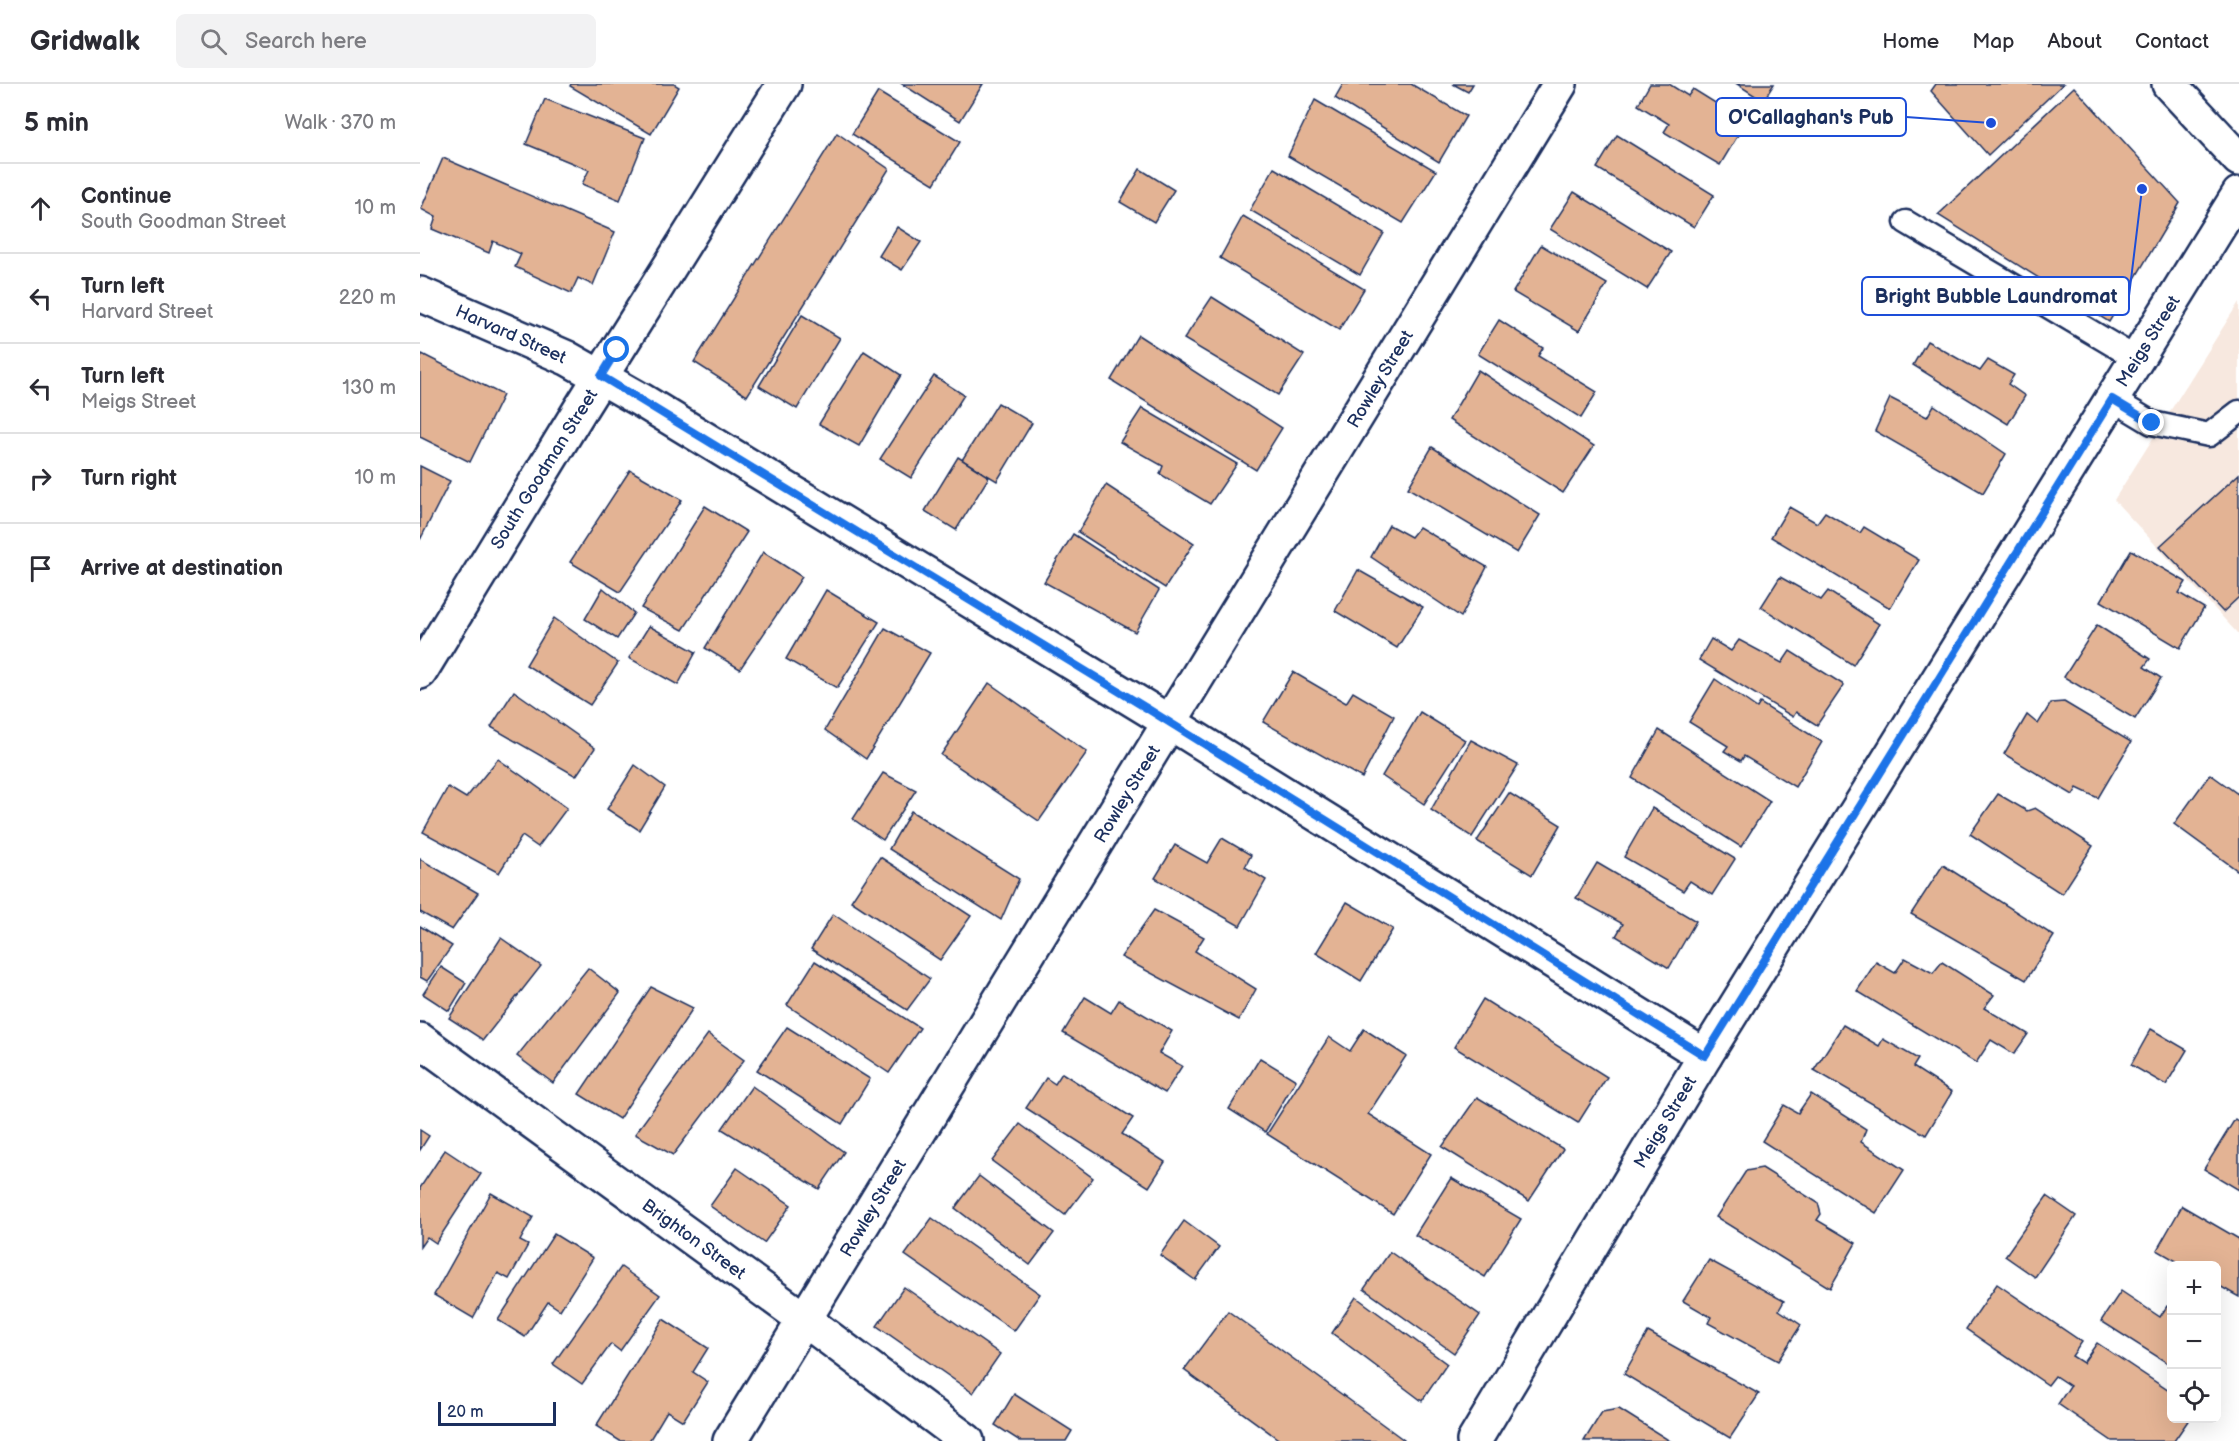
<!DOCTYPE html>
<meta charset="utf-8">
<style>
body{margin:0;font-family:"Balsamiq Sans",sans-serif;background:#f2f2f3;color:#2b2b33}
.controls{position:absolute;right:18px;bottom:18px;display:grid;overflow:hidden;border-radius:9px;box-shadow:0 6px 24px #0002}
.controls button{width:54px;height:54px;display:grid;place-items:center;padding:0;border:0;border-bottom:2px solid #e1e1e2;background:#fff;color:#2b2b33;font:30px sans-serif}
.scale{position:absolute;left:18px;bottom:15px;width:118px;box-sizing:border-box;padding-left:6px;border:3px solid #1b2f5e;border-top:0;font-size:16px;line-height:21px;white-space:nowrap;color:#1b2f5e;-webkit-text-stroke:4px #fff;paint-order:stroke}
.stop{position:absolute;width:18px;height:18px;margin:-14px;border:4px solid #1a73e8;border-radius:50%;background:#fff}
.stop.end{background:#1a73e8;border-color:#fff;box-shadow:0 2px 6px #0008}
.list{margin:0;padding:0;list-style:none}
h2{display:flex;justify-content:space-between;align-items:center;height:78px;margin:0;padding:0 24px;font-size:26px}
h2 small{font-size:20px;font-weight:400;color:#7c7c81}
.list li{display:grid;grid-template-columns:39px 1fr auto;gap:18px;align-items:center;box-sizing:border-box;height:90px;padding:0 24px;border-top:2px solid #e1e1e2}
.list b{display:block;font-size:22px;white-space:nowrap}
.list p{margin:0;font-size:20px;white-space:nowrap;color:#7c7c81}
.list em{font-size:20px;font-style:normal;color:#7c7c81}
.icon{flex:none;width:33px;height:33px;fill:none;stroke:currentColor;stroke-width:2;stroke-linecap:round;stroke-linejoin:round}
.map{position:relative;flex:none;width:1819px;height:1357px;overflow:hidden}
header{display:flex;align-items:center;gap:36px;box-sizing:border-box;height:84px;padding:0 30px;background:#fff;border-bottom:2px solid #e1e1e2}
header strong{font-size:28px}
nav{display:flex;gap:33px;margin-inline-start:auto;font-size:21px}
.search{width:420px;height:54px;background:#f2f2f3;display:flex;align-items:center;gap:15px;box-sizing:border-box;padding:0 21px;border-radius:9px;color:#7c7c81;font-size:22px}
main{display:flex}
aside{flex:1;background:#fff}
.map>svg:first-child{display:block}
</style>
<header>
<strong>Gridwalk</strong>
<div class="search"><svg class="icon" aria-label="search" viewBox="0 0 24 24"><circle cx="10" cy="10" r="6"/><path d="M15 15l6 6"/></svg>Search here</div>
<nav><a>Home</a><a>Map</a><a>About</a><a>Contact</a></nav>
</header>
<main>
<aside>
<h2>5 min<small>Walk · 370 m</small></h2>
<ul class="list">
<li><svg class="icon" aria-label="ahead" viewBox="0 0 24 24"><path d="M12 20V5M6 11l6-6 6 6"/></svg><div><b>Continue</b><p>South Goodman Street</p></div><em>10 m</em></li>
<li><svg class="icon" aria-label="left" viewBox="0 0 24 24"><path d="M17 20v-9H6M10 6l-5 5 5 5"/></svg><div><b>Turn left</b><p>Harvard Street</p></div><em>220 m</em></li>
<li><svg class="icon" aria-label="left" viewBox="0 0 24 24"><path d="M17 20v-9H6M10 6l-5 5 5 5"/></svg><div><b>Turn left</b><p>Meigs Street</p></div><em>130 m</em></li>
<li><svg class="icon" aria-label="right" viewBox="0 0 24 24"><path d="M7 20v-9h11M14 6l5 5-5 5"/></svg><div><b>Turn right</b></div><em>10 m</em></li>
<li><svg class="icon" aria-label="arrive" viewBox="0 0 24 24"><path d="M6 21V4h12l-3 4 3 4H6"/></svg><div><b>Arrive at destination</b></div></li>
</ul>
</aside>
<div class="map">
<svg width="1819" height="1357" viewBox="0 0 1819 1357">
<rect width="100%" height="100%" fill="#fff"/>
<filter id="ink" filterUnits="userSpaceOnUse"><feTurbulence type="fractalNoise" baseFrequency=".0167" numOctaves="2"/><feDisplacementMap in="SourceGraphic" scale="12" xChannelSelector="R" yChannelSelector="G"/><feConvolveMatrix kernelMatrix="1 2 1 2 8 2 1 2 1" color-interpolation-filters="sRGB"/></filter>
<g filter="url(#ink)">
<path fill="#f7e8df" d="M1819,218v333l-125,-135z"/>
<g fill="#e3b394" stroke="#1b2f5e" stroke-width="1.5">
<path d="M151,0h103l5,3 -28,47 -81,-48z"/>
<path d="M482,0h81l-23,37z"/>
<path d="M923,0h68l55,32 -27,46 -104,-64z"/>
<path d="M1033,0h20l-5,8z"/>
<path d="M1230,0h19l19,12 5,-7 53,33 -26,43 -56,-33 5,-8 -31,-19z"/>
<path d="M1317,0h37l-11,17z"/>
<path d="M1516,0h127l-75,71 -57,-64z"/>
<path d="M1654,3l106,116 -71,119 -171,-107z"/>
<path d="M458,8l82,50 -26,42 -82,-50z"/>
<path d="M125,15l100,39 -25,62 -38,-16 7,-14 -63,-26z"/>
<path d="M895,16l121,71 -33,52 -115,-67z"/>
<path d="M417,49l52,36 -142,227 -53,-34z"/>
<path d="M1197,51l97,60 -20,32 -97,-59z"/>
<path d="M23,74l172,74 -22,53 -15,-7 -7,15 -56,-26 6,-13 -28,-13 -4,12 -57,-24 4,-12 -15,-8z"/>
<path d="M854,84l110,65 -24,42 -110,-65z"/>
<path d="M720,85l34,21 -20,32 -34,-20z"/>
<path d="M1154,108l97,60 -24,37 -97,-60z"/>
<path d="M823,132l121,73 -25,41 -119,-72z"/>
<path d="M477,143l24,15 -19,28 -23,-14z"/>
<path d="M1121,161l66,39 -28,47 -66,-39z"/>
<path d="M792,213l92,58 -26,40 -94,-56z"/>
<path d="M382,231l38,23 -43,71 -38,-23z"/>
<path d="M1079,236l44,28 -5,8 59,36 -16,26 -103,-64z"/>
<path d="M718,251l144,93 -26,42 -145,-90z"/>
<path d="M1507,257l53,30 8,-11 26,15 -6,9 17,12 -17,28 -95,-59z"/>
<path d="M444,267l37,24 -42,71 -40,-22z"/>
<path d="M2,270l81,41 -33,67 -50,-25v-77z"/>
<path d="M1058,286l116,76 -31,47 -114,-73z"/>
<path d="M514,292l30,19 -53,83 -31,-19z"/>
<path d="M1470,314l37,19 7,-12 72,49 -23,39 -108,-62z"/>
<path d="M578,319l34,20 -35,58 -35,-21z"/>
<path d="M722,324l95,56 -27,40 -50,-30 3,-8 -43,-24z"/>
<path d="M1012,363l108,68 -23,38 -109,-65z"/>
<path d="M538,373l31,20 -33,53 -31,-19z"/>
<path d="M0,382l30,15 -30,59z"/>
<path d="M210,386l52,30 -62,92 -50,-30z"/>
<path d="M1819,390v123l-16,15 -63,-66z"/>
<path d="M686,401l88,58 -29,45 -87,-56z"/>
<path d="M285,422l42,26 -64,98 -42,-22z"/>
<path d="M1369,423l28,16 8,-11 35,21 4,-6 55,33 -29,48 -119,-71z"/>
<path d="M969,441l22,12 8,-10 68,40 -26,50 -90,-60z"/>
<path d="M653,450l86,56 -24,42 -91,-50z"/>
<path d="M1711,466l55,32 -7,11 25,15 -24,40 -79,-47z"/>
<path d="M343,468l39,25 -62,92 -35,-21z"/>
<path d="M938,486l65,37 -26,41 -62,-37z"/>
<path d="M1360,493l41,23 7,-9 51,33 -26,41 -92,-58z"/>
<path d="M183,504l31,25 -17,26 -32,-20z"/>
<path d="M406,506l53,32 -42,66 -51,-29z"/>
<path d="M134,534l64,45 -28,42 -64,-40z"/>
<path d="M1677,541l53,34 -6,8 17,11 -26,41 -71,-42z"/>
<path d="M229,542l47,26 -18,33 -49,-27z"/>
<path d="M465,544l45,25 -64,106 -41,-29z"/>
<path d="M1291,555l20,12 8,-11 43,23 8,-12 54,34 -27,40 -21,-13 -3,5 -94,-57z"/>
<path d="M873,588l53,31 7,-11 41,24 -32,62 -99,-56z"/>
<path d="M1295,595l42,29 3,-5 62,39 -27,45 -51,-31 -3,5 -17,-10 4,-5 -39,-24z"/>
<path d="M569,599l98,69 -48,69 -98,-66z"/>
<path d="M94,607l81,57 -19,28 -85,-49z"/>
<path d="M1644,618l67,40 -33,56 -21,-10 -4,7 -69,-41 23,-39 11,9 13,-21z"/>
<path d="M1000,628l45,28 -41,64 -42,-28z"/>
<path d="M1239,646l111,71 -29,46 -109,-69z"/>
<path d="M1051,656l47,25 -46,72 -41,-27z"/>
<path d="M78,675l69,49 -29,39 -16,-11 -23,37 -76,-41 25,-45 18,11z"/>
<path d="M215,681l30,22 -26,43 -32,-21z"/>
<path d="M463,689l33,17 -33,50 -30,-21z"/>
<path d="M1790,690l29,21v71l-2,4 -63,-46z"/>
<path d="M1089,709l52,32 -29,50 -55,-34z"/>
<path d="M1578,710l29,17 8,-3 58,38 -31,48 -92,-60z"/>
<path d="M1232,724l83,51 -23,36 -22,-14 -7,10 -59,-34z"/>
<path d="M491,727l108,68 -18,41 -112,-71z"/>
<path d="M802,754l29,17 -6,12 21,13 -26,46 -85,-48 20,-33 32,18z"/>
<path d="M460,773l91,59 -31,44 -89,-59z"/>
<path d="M0,775l58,34 -26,37 -32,-18z"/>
<path d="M1177,779l99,58 -27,47 -53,-32 7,-12 -47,-26z"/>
<path d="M1523,781l111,71 -28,44 -115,-66z"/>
<path d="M927,818l46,27 -32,52 -45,-28z"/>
<path d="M734,826l50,27 -9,14 61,38 -17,31 -118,-63z"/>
<path d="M413,830l97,65 -23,31 -96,-61z"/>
<path d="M0,842l32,20 -25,35 -7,-4z"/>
<path d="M81,854l40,28 -58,74 -34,-22z"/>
<path d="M1485,874l28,15 9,-11 52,33 -10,13 44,26 -14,20 -23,-14 -15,23 -119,-72 19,-29 19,11z"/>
<path d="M395,877l105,67 -31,45 -102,-68z"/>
<path d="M21,883l25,16 -17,28 -26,-17z"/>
<path d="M168,884l32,25 -67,90 -36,-27z"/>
<path d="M231,903l42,21 -74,111 -40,-25z"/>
<path d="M665,913l26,16 8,-13 53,31 -13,22 23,13 -17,27 -102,-60z"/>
<path d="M1063,915l124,78 -29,46 -124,-76z"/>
<path d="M1423,941l36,21 4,-7 35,20 -5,8 39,25 -26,43 -112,-65z"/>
<path d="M367,943l83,52 -28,45 -85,-54z"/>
<path d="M944,945l42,27 -38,58 63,40 -38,60 -126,-80 62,-97 21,14z"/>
<path d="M1731,945l36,21 -21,35 -35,-20z"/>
<path d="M288,950l36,26 -71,95 -38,-21z"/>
<path d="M840,974l36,22 -31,52 -36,-23z"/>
<path d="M642,989l71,45 -11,16 43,28 -16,25 -123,-79 20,-30 9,6z"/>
<path d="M332,1002l92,66 -25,37 -97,-60z"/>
<path d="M1391,1010l55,35 -5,13 43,28 -28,43 -114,-72 22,-36 14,8z"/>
<path d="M1057,1013l86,52 -34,52 -87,-54z"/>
<path d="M1815,1035l4,3v68l-35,-21z"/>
<path d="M600,1040l73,54 -28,37 -73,-54z"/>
<path d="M0,1046l9,6 -9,14z"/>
<path d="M25,1066l36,24 -45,69 -9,-6 -7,10v-59z"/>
<path d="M317,1084l54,37 -27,38 -54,-37z"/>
<path d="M1342,1084l56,35 3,11 -4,6 39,23 -26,45 -114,-71 30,-46z"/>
<path d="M559,1092l75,57 -24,32 -75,-57z"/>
<path d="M1031,1094l70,41 -36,58 -70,-42z"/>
<path d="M71,1109l42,24 -13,24 8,4 -19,34 -11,-6 -25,45 -39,-23z"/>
<path d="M1627,1112l29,20 -41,61 -30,-21z"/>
<path d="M1762,1122l57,33v58l-23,-13v-18h-31l-28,-16z"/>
<path d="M512,1134l108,76 -26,37 -109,-76z"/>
<path d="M764,1137l35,26 -24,33 -35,-25z"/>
<path d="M134,1150l39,24 -33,52 -12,-8 -23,35 -27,-17z"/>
<path d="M970,1168l90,63 -26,38 -90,-64z"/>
<path d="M1289,1176l75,41 -5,9 22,15 -23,36 -70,-38 3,-6 -28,-16z"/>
<path d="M201,1183l39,28 -40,56 -9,-7 -29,40 -29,-20z"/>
<path d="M1577,1200l85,58 -10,14 11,7 14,-20 75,50v25h18l-16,23h-62l-54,-37 12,-18 -15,-10 -7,9 -82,-56z"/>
<path d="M484,1203l96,67 -27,39 -96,-67z"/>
<path d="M1701,1207l39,26 7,-11 5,3v57l-71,-45z"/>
<path d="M936,1213l91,67 -25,37 -90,-68z"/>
<path d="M808,1227l176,129 -1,1h-122l-97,-71z"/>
<path d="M243,1235l45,29 -15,24 15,10 -25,39 -16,-10 -18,30h-29l-24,-15z"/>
<path d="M1228,1248l111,62 -29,44 -106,-64z"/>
<path d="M594,1310l58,37 -6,10h-46l-25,-16z"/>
<path d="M1199,1325l51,32h-86l18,-29z"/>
</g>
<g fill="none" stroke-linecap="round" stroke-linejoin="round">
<defs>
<g id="service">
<path d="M1486,138l231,137"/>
<path d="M1692,315l40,24 57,12 30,-23"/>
</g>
<g id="minor">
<path d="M0,210l147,64 74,42 507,309 557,347"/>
<path d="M310,1357l830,-1357"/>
</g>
<g id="tertiary">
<path d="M0,956l385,280 162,121"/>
<path d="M1054,1357l231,-385 534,-862"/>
</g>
<path id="secondary" d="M0,588l161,-264 203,-324"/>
<path id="primary" d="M1749,0l70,75"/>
</defs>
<use href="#service" stroke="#1b2f5e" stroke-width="27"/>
<use href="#minor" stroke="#1b2f5e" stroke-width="38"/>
<use href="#tertiary" stroke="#1b2f5e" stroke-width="38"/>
<use href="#secondary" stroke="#1b2f5e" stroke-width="38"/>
<use href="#primary" stroke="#1b2f5e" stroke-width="38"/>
<use href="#service" stroke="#fff" stroke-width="22"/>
<use href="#minor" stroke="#fff" stroke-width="33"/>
<use href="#tertiary" stroke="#fff" stroke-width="33"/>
<use href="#secondary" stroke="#fff" stroke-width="33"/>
<use href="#primary" stroke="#fff" stroke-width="33"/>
</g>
</g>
<g fill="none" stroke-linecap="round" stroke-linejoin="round" filter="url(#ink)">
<path stroke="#1a73e8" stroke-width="8" d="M197,266l-16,26 547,333 557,347 407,-657 40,24"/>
</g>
<g text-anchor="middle" stroke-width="5" stroke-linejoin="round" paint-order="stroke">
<g font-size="18" fill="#1b2f5e" stroke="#fff">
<text transform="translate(91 250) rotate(24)" y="6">Harvard Street</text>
<text transform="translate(1728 257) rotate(-58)" y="6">Meigs Street</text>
<text transform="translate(960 295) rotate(-59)" y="6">Rowley Street</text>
<text transform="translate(124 385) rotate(-58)" y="6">South Goodman Street</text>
<text transform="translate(707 710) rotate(-59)" y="6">Rowley Street</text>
<text transform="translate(1245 1038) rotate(-59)" y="6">Meigs Street</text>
<text transform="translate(453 1124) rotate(-59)" y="6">Rowley Street</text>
<text transform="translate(274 1155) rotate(36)" y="6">Brighton Street</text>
</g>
</g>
<path fill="none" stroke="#1d4ed8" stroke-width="2" d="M1571 39L1486 33M1722 105L1709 212"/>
<g fill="#1d4ed8" stroke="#fff" stroke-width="2">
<circle cx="1571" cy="39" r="6"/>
<circle cx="1722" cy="105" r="6"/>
</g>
<g fill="#fff" stroke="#1d4ed8" stroke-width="2">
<rect x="1296" y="14" width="190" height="38" rx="6"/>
<rect x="1442" y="193" width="267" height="38" rx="6"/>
</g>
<g font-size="20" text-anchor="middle" font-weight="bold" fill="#1b2f5e">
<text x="1391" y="40">O'Callaghan's Pub</text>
<text x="1576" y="219">Bright Bubble Laundromat</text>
</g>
</svg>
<div class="controls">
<button>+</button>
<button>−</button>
<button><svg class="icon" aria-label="locate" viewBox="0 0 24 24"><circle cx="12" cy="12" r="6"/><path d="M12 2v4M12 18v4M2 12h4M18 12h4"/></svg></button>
</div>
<div class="scale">20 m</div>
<div class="stop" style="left:197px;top:266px"></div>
<div class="stop end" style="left:1732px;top:339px"></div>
</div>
</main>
